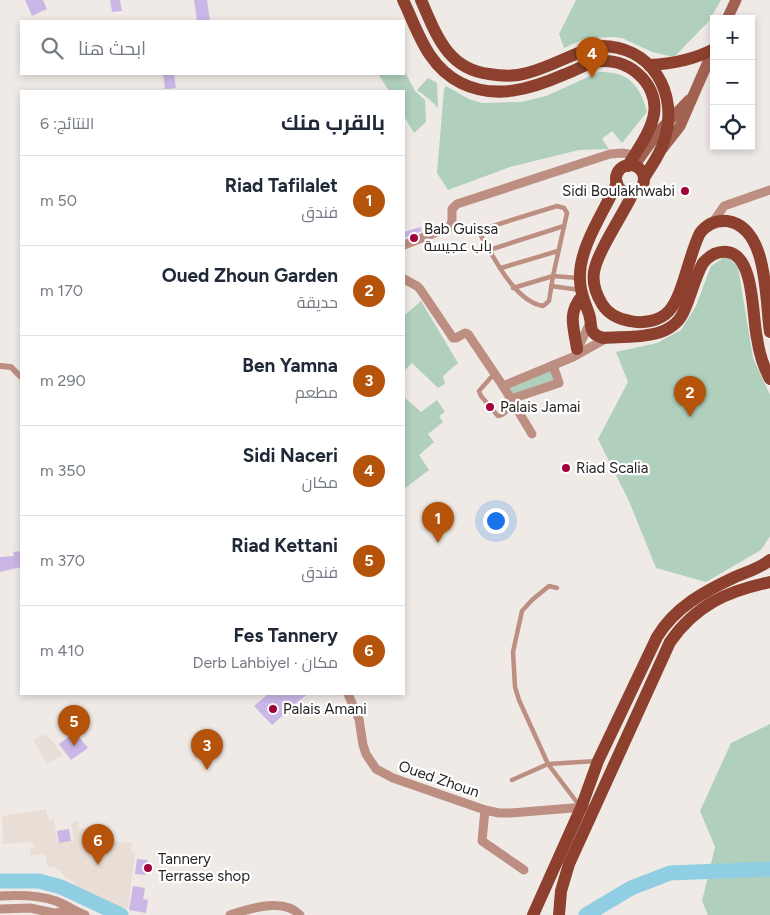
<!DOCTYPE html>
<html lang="ar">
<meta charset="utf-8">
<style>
body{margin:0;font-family:Figtree,Cairo,sans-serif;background:#f6f6f7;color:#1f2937;direction:rtl}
.controls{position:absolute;right:15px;top:15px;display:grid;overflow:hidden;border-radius:0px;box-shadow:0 2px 8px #0003}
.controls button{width:45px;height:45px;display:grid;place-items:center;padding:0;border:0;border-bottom:1px solid #e0e1e3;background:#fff;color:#1f2937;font:25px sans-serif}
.you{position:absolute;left:495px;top:520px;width:18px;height:18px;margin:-12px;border:4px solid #fff;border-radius:50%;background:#1a73e8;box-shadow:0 0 0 8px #1a73e833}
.badge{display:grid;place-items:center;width:32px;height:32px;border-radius:50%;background:#b45309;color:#fff;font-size:16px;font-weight:700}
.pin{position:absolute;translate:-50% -41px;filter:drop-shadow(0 1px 2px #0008)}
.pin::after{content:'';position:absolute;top:26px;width:18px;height:15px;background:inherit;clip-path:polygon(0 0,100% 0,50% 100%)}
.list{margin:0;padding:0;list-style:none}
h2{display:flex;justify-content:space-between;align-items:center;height:65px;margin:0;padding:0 20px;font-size:21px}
h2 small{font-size:16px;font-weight:400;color:#747a83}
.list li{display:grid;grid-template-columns:32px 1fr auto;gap:15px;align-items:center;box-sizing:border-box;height:90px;padding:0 20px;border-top:1px solid #e0e1e3}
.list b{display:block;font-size:19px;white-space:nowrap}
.list p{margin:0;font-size:16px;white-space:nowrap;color:#747a83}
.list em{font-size:16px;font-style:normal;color:#747a83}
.icon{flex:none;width:28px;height:28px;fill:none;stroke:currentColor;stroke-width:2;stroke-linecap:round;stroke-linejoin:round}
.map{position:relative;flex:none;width:770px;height:915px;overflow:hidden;direction:ltr}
.search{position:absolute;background:#fff;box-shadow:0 2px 8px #0003;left:20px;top:20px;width:385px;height:55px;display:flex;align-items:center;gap:12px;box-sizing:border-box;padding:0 18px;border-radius:0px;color:#747a83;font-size:19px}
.panel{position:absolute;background:#fff;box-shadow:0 2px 8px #0003;left:20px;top:90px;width:385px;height:605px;border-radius:0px;direction:rtl}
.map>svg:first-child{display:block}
</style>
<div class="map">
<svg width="770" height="915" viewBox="0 0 770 915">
<rect width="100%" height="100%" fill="#efeae6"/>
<g fill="#e9ded5">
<path d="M46,734l17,21 -16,9 -14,-24z"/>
<path d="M46,809l3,12 5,-1 4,23 16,-3 -3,-17 7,-2 1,8 14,-1 2,9h10l1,4 26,2 -1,9h4v2l-7,55 -12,-4 -1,4 -33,-14 2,-4 -10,-3 1,-4 -12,-9 -2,-4 -8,-4h-5l-3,-13 -14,2 -1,-7 4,-1 -1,-6 -30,2 -1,-28z"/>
</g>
<g fill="#b0d0bd">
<path d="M576,0h145l-12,21 -35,36 -22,-5 -30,-14 -11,-1 -25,1 -22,10 -5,-14z"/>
<path d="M404,70l11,21 10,9 1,22 -12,11 -10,-17v-25h-15l-10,-16 25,-1z"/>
<path d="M599,72c29,-1 41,13 48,40l-25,31 -10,-12 -10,8 7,10 -30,1 -69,17 -62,23 -11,-17 7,-84 2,-3 23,13 13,4 39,-1 25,-6z"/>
<path d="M428,78l9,5 1,25 -9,-9 -12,-9z"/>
<path d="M726,256l12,11 15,91 17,37v141l-9,14 -55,32 -50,-14 -27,-67 -31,-62 30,-57 -12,-30 41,-9 24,-13 15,-24 15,-40z"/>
<path d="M421,301l37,62 -15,13 2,8 -7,4 -26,-25 -8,8v-55z"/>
<path d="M553,367l6,17 -51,17 -8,-13z"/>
<path d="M404,397l17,15 16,-12 8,12 -6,4 4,6 -15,12 6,8 -15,13 10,15 -25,19z"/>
<path d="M770,724v191h-62l-6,-14 13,-54 -15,-36 31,-68z"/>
</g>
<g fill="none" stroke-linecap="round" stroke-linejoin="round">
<g stroke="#90cfe3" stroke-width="15">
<path d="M0,881h39l22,6 60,28"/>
<path d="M586,915l45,-27 39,-15 100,-4"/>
</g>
</g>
<g fill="#cab7e7">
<path d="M25,0h18l4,9 -15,7z"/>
<path d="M110,0h10l2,11 -10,1z"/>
<path d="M194,0h13l3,21h-13z"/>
<path d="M163,74h11l2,14 -11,1z"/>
<path d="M420,227l2,4 -18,7v-6z"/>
<path d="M21,551v16l-21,5v-15l14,-1 -1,-4z"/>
<path d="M268,694h39l-35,31 -18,-19z"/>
<path d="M75,732l13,16 -17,12 -12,-16z"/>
<path d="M69,829l2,12 -12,2 -2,-12z"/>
<path d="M137,859l11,1 -1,5h3l-1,8h-3l-1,2 -10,-1z"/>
<path d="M133,886l12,2 -2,11 5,1 -2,13 -17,-3z"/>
</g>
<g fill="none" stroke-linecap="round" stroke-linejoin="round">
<g stroke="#bd8f83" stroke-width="4.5">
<path d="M557,206l7,2 3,5 -14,63 -4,25 -6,5c-29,-5 -50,-50 -64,-74l4,-3z"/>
<path d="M489,250l75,-24"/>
<path d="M501,268l57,-17"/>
<path d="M551,286l29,4"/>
<path d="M513,288l40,-12 25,2"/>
<path d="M494,374l-15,17 2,5 17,20 4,-1 13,-10"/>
<path d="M557,588l-8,-2 -17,14 -10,11 -9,41 2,35 4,13 29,64 31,41"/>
<path d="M512,780l36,-16 49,-3"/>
</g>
<path stroke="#bd8f83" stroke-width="6" d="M0,366l11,1 10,10"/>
<g stroke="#bd8f83" stroke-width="9">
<path d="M713,222l11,-16 46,-16"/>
<path d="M404,245l46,-18 2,-6v-12l5,-5 153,-50 12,-1 12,2"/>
<path d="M404,279l13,7 3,3 33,49h3l9,-5 3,1 35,52 29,48"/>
<path d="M577,350l13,-27"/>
<path d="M503,386l70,-29 34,-19"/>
<path d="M511,399l48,-16 -6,-18"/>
<path d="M348,694l11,25 4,26 3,9 10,15 17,9 92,32 -3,31 42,29"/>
<path d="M485,810l14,3h12l74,-6"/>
<path d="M0,896c18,-1 39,-1 56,5 10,4 19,10 29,14"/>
<path d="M0,909l30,-1 24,5 20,-2"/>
<path d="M230,915c19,-6 53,-18 70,0"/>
</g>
<g stroke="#a26252" stroke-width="11">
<path d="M727,19l9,-19"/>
<path d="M662,149l18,-23 34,-78"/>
<path d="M634,166l25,-35 30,-31"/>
</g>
<g stroke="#8d402d" stroke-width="12">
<path d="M403,0c15,31 24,66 58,83 34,17 70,6 102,-8 11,-4 21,-10 32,-13 31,-7 64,21 59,52 -3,18 -17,36 -26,52"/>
<path d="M421,0c15,34 26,69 68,74 12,2 25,3 38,-1 24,-6 46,-20 71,-27 53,-2 82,47 66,95 -4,14 -13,25 -20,37"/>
<path d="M649,65c24,-1 44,-5 65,-16"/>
<circle cx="630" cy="179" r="14"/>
<path d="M617,183c-13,29 -39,65 -37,97 0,13 5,22 9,34 4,12 -2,19 14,24 25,-2 67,3 80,-25 8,-16 11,-34 20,-50 6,-7 14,-12 24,-11 28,3 25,65 30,86 2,14 6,28 13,41"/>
<path d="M633,193c-9,20 -36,59 -39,79 -2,12 2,22 8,32 6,10 16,15 28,17 13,3 30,0 39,-10 14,-15 20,-57 31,-78 7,-9 15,-13 27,-12 42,6 38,80 43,111"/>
<path d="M577,349c-3,-22 -10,-35 5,-53"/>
<path d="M533,915l48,-107 17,-47 59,-124c18,-30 48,-46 78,-60 12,-5 25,-9 35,-17"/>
<path d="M559,915l2,-24 8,-27 101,-222c26,-37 57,-51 100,-60"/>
</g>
</g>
<g fill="#a1023e" stroke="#fff" stroke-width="2">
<circle cx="685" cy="191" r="5"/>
<circle cx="414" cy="238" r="5"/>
<circle cx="490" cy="407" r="5"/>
<circle cx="566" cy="468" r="5"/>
<circle cx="273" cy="709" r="5"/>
<circle cx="148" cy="868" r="5"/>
</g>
<g text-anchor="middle" stroke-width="4.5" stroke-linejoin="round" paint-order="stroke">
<g font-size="15" fill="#262423" stroke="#fff" text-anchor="start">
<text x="675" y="196" text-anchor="end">Sidi Boulakhwabi</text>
<text x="424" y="234">Bab Guissa<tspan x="424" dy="17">باب عجيسة</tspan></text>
<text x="500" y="412">Palais Jamai</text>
<text x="576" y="473">Riad Scalia</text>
<text x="283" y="714">Palais Amani</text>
<text x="158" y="864">Tannery<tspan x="158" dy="17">Terrasse shop</tspan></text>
</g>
<g font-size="15" fill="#262423" stroke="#fff">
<text transform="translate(439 779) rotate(19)" y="5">Oued Zhoun</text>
</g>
</g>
</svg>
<div class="controls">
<button>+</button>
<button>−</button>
<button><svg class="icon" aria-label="locate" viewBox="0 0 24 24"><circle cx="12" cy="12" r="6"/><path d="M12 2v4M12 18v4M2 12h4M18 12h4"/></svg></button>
</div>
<div class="you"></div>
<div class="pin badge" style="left:438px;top:543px">1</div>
<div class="pin badge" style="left:690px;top:417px">2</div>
<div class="pin badge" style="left:207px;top:770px">3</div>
<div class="pin badge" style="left:592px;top:78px">4</div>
<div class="pin badge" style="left:74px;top:746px">5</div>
<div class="pin badge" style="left:98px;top:865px">6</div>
<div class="search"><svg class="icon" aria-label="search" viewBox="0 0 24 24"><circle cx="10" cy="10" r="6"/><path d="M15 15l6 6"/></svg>ابحث هنا</div>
<section class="panel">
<h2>بالقرب منك<small>النتائج: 6</small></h2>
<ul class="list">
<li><span class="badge">1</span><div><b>Riad Tafilalet</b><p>فندق</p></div><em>50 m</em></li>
<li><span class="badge">2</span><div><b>Oued Zhoun Garden</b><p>حديقة</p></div><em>170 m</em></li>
<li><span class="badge">3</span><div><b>Ben Yamna</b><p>مطعم</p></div><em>290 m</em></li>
<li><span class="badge">4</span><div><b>Sidi Naceri</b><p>مكان</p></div><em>350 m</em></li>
<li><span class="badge">5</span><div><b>Riad Kettani</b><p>فندق</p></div><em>370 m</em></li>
<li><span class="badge">6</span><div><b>Fes Tannery</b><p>مكان · Derb Lahbiyel</p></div><em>410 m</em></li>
</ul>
</section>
</div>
